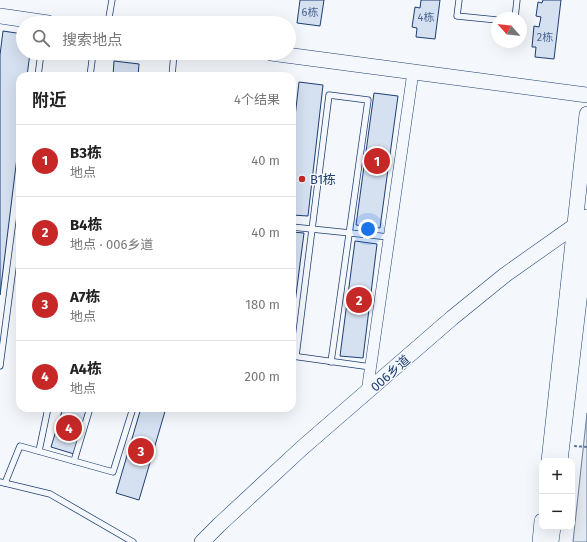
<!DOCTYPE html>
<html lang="zh">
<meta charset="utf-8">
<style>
body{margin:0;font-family:"Fira Sans","Noto Sans SC",sans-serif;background:#f6f6f6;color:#222}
.controls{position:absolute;right:12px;bottom:12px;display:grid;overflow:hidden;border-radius:8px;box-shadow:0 4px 16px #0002}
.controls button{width:36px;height:36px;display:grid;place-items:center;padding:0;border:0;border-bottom:1px solid #e0e0e0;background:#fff;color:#222;font:20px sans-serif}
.compass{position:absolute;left:491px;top:12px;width:36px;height:36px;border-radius:50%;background:#fff;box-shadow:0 4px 16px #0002;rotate:297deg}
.you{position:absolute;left:368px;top:229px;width:14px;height:14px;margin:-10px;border:3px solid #fff;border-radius:50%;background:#1a73e8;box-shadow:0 0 0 6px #1a73e833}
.badge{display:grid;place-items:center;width:26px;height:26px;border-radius:50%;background:#c62828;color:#fff;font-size:13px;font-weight:700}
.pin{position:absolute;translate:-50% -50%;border:2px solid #fff;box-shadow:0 1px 4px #0006}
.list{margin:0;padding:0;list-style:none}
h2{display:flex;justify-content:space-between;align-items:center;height:52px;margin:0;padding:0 16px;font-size:17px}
h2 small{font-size:13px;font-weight:400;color:#767676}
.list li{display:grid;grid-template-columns:26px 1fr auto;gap:12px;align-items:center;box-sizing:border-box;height:72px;padding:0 16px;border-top:1px solid #e0e0e0}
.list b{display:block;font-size:15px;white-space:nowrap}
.list p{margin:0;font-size:13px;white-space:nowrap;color:#767676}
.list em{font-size:13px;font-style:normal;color:#767676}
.icon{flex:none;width:22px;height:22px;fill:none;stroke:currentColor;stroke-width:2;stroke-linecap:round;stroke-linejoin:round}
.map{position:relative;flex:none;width:587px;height:542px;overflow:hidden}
.search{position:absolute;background:#fff;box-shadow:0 4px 16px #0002;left:16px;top:16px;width:280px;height:44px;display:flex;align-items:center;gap:10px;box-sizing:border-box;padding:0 14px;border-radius:22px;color:#767676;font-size:15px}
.panel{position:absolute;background:#fff;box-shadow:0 4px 16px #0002;left:16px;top:72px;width:280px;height:340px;border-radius:12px}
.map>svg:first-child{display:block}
</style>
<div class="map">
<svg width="587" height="542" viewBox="0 0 587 542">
<rect width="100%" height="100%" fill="#f4f7fb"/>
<path fill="#e3e9f0" stroke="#687fa3" d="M587,413v129h-14z"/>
<g fill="#d5e0f0" stroke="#1d3f73">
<path d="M300,0h24l-4,26 -23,-3z"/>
<path d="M421,0h19l-5,39 -19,-2 1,-9 -5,-1 3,-20 5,1z"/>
<path d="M543,0h18l-7,59 -19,-2 1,-10h-4l2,-21 5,1 2,-10 -5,-1 2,-14 4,1z"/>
<path d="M3,31l20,3v19h7l-3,23h-7v57l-20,162v-240z"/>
<path d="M114,61l25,3 -1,12h-25z"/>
<path d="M299,82l24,3 -15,131 -16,-1v-72z"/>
<path d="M374,93l24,3 -18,132 -24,-3z"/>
<path d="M292,232l12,1 -12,93z"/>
<path d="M355,241l22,3 -14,114 -23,-2z"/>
<path d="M63,408h24l-13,46 -23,-7z"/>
<path d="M141,408h25l-27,92 -23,-7z"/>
</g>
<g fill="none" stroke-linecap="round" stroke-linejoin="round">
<defs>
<g id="lane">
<path d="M459,0l-2,16 40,4"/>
<path d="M515,18l2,-18"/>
<path d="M108,23l4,-23"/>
<path d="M38,76l3,-23"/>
<path d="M90,76l3,-23"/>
<path d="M172,76l2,-23"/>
<path d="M292,227l97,10"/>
<path d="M292,356l79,11"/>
<path d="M296,356l33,-261 39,5 -37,262"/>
<path d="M0,366l20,-151"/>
<path d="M39,451l9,-43"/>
<path d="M74,461l16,-53"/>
<path d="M0,482l50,12 83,48"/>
<path d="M5,483l15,-37 93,26 20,-64"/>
</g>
<path id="street" d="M367,392l46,-320"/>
<g id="secondary">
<path d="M0,16l48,7"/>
<path d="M271,53l316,42"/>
<path d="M549,461l38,-347"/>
<path d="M560,461l27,-228"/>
<path d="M202,542l17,-17 83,-77 150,-130 53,-43 82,-58"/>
<path d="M540,542l2,-21"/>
<path d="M551,542l2,-15"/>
</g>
</defs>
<use href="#lane" stroke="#1d3f73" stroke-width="7"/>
<use href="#street" stroke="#1d3f73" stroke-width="12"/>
<use href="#secondary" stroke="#1d3f73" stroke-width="16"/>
<path stroke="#5e769c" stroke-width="2" stroke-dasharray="3 2" stroke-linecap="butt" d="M574,446l13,1"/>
<use href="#lane" stroke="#f4f7fb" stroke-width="5.5"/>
<use href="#street" stroke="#f4f7fb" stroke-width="11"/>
<use href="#secondary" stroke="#f4f7fb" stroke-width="15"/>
</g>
<circle fill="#c62828" stroke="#f4f7fb" stroke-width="1.5" cx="302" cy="179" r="4"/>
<g text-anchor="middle" stroke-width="3" stroke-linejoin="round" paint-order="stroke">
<g font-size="11" fill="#4b6792">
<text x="310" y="16">6栋</text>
<text x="426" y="21">4栋</text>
<text x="545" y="41">2栋</text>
</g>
<g font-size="13" fill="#1d3f73" stroke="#f4f7fb" text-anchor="start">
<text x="310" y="184">B1栋</text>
</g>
<g font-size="13" fill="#1d3f73" stroke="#f4f7fb">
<text transform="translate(390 373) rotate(-41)" y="5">006乡道</text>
</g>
</g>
</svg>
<div class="controls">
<button>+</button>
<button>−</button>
</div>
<svg class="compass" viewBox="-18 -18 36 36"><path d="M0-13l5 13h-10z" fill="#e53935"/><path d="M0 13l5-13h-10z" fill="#767676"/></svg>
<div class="you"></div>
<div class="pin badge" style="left:377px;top:161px">1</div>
<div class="pin badge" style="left:359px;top:300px">2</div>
<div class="pin badge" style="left:141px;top:451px">3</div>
<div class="pin badge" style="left:69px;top:428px">4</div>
<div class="search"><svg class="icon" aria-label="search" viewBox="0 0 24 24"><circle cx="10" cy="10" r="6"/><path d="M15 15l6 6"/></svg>搜索地点</div>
<section class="panel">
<h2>附近<small>4个结果</small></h2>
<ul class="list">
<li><span class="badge">1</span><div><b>B3栋</b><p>地点</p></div><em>40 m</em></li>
<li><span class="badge">2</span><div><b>B4栋</b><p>地点 · 006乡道</p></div><em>40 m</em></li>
<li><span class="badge">3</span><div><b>A7栋</b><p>地点</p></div><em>180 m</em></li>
<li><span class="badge">4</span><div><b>A4栋</b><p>地点</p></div><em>200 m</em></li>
</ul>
</section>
</div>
